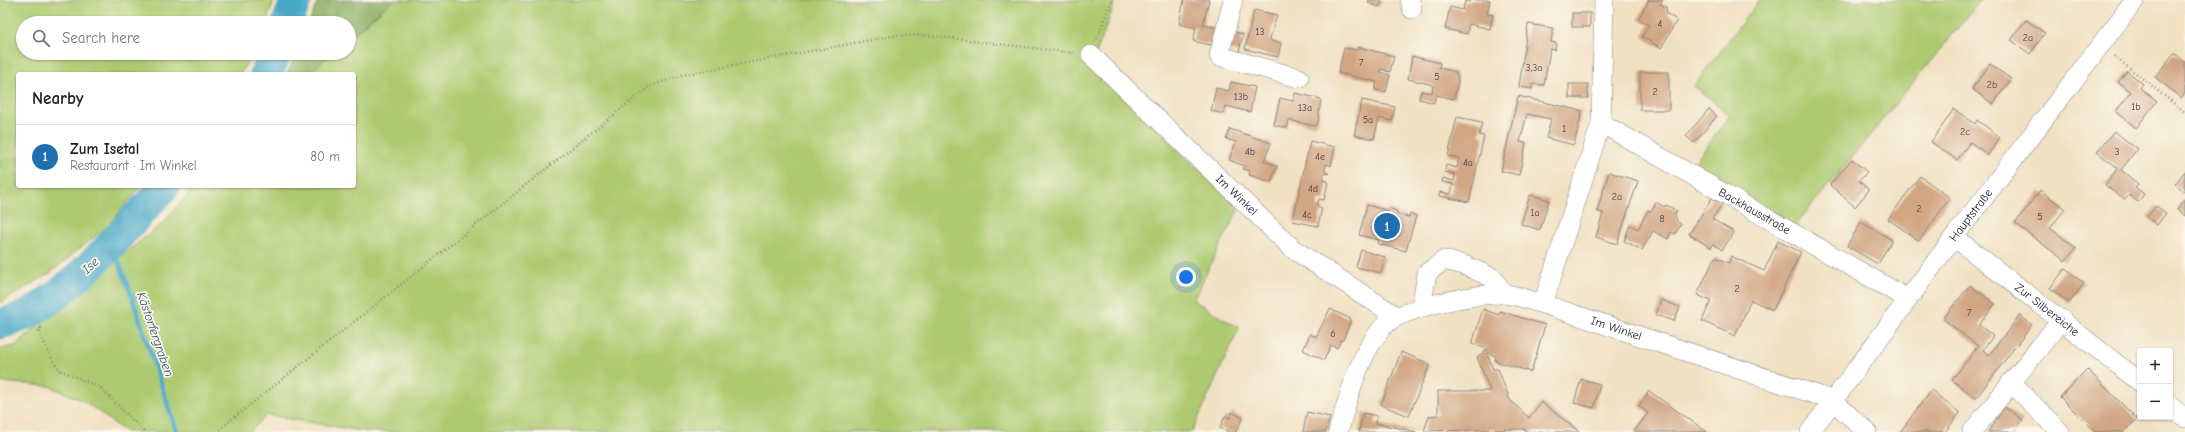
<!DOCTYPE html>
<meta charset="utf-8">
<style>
body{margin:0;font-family:"Comic Neue",sans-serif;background:#f6f6f6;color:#222}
.controls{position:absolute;right:12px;bottom:12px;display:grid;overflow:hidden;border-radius:4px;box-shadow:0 1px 3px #0004}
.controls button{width:36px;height:36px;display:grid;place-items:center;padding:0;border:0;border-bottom:1px solid #e0e0e0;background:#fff;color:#222;font:20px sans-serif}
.you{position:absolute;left:1186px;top:277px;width:14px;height:14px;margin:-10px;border:3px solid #fff;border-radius:50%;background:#1a73e8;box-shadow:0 0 0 6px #1a73e833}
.badge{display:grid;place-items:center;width:26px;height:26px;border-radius:50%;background:#1f6fb2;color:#fff;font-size:13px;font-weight:700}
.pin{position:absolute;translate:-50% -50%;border:2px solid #fff;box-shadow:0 1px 4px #0006}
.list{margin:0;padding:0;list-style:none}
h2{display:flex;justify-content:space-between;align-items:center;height:52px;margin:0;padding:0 16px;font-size:17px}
h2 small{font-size:13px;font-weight:400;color:#767676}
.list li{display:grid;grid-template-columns:26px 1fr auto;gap:12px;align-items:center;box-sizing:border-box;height:64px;padding:0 16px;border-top:1px solid #e0e0e0}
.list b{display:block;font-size:15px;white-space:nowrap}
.list p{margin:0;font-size:13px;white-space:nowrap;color:#767676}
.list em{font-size:13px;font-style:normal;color:#767676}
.icon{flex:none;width:22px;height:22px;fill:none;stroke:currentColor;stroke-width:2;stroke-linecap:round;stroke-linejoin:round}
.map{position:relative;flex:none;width:2185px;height:432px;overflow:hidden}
.search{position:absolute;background:#fff;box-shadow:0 1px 3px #0004;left:16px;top:16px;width:340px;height:44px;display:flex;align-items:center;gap:10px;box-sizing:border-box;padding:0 14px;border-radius:22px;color:#767676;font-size:15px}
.panel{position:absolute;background:#fff;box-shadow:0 1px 3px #0004;left:16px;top:72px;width:340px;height:116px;border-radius:4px}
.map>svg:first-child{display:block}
</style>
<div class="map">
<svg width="2185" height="432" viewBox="0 0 2185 432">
<rect width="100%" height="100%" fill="#fbf7ec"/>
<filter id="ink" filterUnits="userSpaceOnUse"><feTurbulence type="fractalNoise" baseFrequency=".025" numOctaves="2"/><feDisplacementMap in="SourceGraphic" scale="8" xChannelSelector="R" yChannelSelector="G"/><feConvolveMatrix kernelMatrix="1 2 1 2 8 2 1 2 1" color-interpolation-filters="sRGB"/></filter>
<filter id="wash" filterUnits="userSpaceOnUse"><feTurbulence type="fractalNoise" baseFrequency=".012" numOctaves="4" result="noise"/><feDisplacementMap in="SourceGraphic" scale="16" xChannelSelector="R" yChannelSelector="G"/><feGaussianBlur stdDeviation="0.9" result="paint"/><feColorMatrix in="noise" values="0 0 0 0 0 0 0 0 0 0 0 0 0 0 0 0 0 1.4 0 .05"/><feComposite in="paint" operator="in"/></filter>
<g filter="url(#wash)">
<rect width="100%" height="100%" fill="#f1e1c3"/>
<g fill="#adca70" stroke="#687656">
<path d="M0,0h274l-8,23h-243v30h230l-13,21h-222v112h123l-32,39 -59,48 -50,30z"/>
<path d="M393,0h723l-25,67 148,141 -46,92 46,28 -47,104h-825l-100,-17 -17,17h-124l-42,-31 -35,-15 -49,-4v-33l15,-3 42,-38 106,-85 32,-37h159v-112h-46l24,-21h17v-15z"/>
<path d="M1759,0h222l-191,232 -102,-60 42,-57 -36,-29z"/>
</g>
<g fill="#8aae62" stroke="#56684e">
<path d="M318,0h75l-44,38v-15h-40z"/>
<path d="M297,53h35l-24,21h-21z"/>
</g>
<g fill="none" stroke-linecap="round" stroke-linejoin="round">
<path stroke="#49a8c8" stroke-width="5" d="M111,243l19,48 47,141"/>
<g stroke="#49a8c8" stroke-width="31">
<path d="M287,23l9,-23"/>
<path d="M265,74l5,-6 6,-15"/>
<path d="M0,324c8,-3 18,-5 26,-9 52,-28 99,-86 139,-129"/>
</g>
</g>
<g id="blocks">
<g fill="#d1a683">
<path d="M1184,0h25l-6,25 16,3 -4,18 -22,-5 3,-13 -17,-4z"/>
<path d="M1369,0h13l-3,7 -11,-4z"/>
<path d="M1471,0h19l-3,14 6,1 -3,14 -21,-5 -2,10 -22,-5 5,-22 13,3 2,-9 5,1z"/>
<path d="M1649,0h14l-3,4 6,3 1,7 10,6 -16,28 -19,-11 7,-12 -11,-6z"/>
<path d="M1254,10l23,5 -7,23 1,3 10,2 -3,14 -33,-8z"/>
<rect x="1572" y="13" width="18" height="14"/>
<path d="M2026,20l19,13 -15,21 -19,-14z"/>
<path d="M1528,24l25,4 -2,14 5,1 -1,7 -5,-1 -6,36 -12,-1v5l-13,-2z"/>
<path d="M1229,31l14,3 -4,18 -14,-3z"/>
<path d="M1358,47l36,9 -4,16 -9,-3 -1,3 10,3 -4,17 -11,-2 2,-8 -39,-9 6,-25 13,2z"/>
<path d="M2174,53l11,9v31l-4,5 -26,-21z"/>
<path d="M1412,56l28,7 -1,5 17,4 2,9 -4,18 -18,-4 -2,8 -15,-4 2,-8 11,2 1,-8 -25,-6z"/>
<path d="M1990,64l21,15 -18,25 -21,-15z"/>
<path d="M2127,71l16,13 -3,4 17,13 -21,27 -20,-17 15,-19 -13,-10z"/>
<rect x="1640" y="72" width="29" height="38"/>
<path d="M1231,82l24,5 -5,25 -24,-6 -2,8 -13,-3 5,-23 13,3z"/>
<rect x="1569" y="84" width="19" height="14"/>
<path d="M1295,93l26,6 -3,23 -3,4 -26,-6 -2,8 -13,-3 6,-27 13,3z"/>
<path d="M1518,96l64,15 -8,34 -28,-7 5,-19 -24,-5 -7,28 6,1 -7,32 -18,-4z"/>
<path d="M1362,100l33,7 -3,14 -13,-3 -5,21 -20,-4z"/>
<path d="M1709,109l8,7 -23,27 -8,-7z"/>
<path d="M1954,109l21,15 2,-4 23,17 -12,18 -18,-13 -13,18 -26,-18z"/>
<path d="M1457,117l25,5 -3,13 5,1 -15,66 -30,-6 1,-4 11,2 2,-10 -11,-2 1,-4 11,3 1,-7 -10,-2 1,-7 11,3 2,-10 -11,-2z"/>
<path d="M1230,129l41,14 -7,18 13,5 -6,16 -22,-7 1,-4 -7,-2 2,-3 -16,-6 7,-18 -10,-3z"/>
<path d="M2114,131l23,18 -16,21 17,14 -3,3 9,7 -6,8 -9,-7 -4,5 -20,-15 13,-17 -21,-16z"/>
<path d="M1310,141l25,6 -4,19 -5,-2 -1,7 4,3 -5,-1 -1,7 5,2 -4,18 -5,-1 -2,7 5,2 -4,18 -25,-5z"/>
<path d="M1852,159l15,13 -8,9 10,9 -14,17 -25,-22z"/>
<path d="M2185,171v21l-10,-8z"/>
<path d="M1609,172l29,9 -21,63 -21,-7 7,-24 -6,-2z"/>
<path d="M1920,176l30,22 -31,43 -31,-22z"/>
<path d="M2040,190l25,19 -15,19 26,20 -11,13 -50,-38z"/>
<path d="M1530,195l19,5 -9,30 -19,-6z"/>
<path d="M1712,198l10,6 -10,15 22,13 -12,18 -9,-6 -2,4 -22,-14z"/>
<path d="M2185,199v17l-8,-6z"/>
<path d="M1656,202l8,5 2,-2 11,6 -2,3 2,8 4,2 -6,10 -4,-2 -3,7 -15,-8 -11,19 -18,-9 6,-16 8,4 10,-19 3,2z"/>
<path d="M1367,205l21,6v-3l9,3 -1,3 13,3 1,-3 6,2 -10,35 -28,-7 1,-4 -20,-5z"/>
<path d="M2156,206l10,7 -9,12 -10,-8z"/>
<path d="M1861,222l31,18 -14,24 -31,-18z"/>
<path d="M1778,241l23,11 -28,58 -22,-10 -16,36 -33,-15 9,-20 -14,-6 18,-38 14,6 2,-7 33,15z"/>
<path d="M1361,250l24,7 -4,16 -25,-6z"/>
<path d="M2065,269l19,14 -15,20 -19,-15z"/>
<path d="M1970,285l25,19 -16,21 14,11 -10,14 6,5 31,-40 12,10 -56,73 -24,-18 26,-34 -35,-27z"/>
<path d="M1661,300l19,7 -6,14 -18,-6z"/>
<path d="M1330,309l21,10 -8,21h-2l-4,8 -6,-3 -7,15 -21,-10 7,-16 6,3z"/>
<path d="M1483,309l16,6 1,-4 45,14 -14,47 -36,-11 1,-5 -9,-3 6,16h5l12,31 19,18 12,-16 39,30h-52l-4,-3 -100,2 5,-15 9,-1v-24h52l-13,-34 11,-8 -16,-5z"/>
<path d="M1401,352l29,12 -21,52 -28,-11z"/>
<path d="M2087,369l50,50 -12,13h-30l-35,-35z"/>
<path d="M1581,379l19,5 -6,24 -20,-5z"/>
<path d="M1931,390l29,23 -15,19h-45z"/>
<path d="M1649,391l58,41h-73l14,-19 -9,-7z"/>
<path d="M2005,407l18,13 -9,12h-26z"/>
<path d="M1232,412l11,6 -7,14h-7l-9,-4 5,-12 5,2z"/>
<path d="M1307,412l23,5 -4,15h-23z"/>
<path d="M1363,413l14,3 -2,7 41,9h-57z"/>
</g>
</g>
</g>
<g filter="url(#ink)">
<use href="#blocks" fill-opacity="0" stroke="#8a827f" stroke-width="1"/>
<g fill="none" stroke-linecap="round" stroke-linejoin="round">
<defs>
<g id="minor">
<path d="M1233,0l-14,56 80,22"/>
<path d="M1410,0l2,9"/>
<path id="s1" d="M1091,55l202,194 103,67"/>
<path id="s2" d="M1601,123l307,176"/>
<path id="s3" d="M1954,237l186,145"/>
<path d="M1543,304l58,-181 3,-123"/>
<path d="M1421,308l6,-35 17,-13 20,5 29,13 11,16"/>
<path d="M2011,382l49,50"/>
<path d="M2170,406l15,12"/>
<path id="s4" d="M1338,432c11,-36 20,-76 45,-105 17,-20 96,-34 121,-33 13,1 27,7 39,10l289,96 35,32"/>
<path id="s5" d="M1810,432l144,-195 181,-237"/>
<path d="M1972,432l90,-113"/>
</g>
</defs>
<use href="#minor" stroke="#8a827f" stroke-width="20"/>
<g stroke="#8a827f" stroke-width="2.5" stroke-dasharray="1 3" stroke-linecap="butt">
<path d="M1097,39l15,-39"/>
<path d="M2114,56l71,56"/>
<path d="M40,328v7l13,26 7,9 41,18 43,44"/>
<path d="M38,331l5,-6"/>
<path d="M216,432l434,-346 32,-11 210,-39 32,-1 150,18"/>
</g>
<use href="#minor" stroke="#fff" stroke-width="19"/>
</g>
</g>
<g text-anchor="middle" stroke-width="3.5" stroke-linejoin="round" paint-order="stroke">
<g font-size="10" fill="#4e434d">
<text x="1660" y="27">4</text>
<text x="1260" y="35">13</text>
<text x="2028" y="41">2a</text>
<text x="1361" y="66">7</text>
<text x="1534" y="71">3,3a</text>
<text x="1437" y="80">5</text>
<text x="1992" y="88">2b</text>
<text x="1655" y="95">2</text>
<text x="1241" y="100">13b</text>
<text x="2136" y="110">1b</text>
<text x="1305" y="111">13a</text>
<text x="1368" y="123">5a</text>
<text x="1564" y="132">1</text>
<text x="1965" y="135">2c</text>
<text x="1250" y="155">4b</text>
<text x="2117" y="155">3</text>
<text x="1320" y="160">4e</text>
<text x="1468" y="166">4a</text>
<text x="1313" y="192">4d</text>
<text x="1617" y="200">2a</text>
<text x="1919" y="212">2</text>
<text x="1535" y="216">1a</text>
<text x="1307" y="218">4c</text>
<text x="2040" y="220">5</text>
<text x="1662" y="222">8</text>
<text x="1737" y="292">2</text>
<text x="1969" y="316">7</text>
<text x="1333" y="337">6</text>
</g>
<g font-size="12" fill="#22223b" stroke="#fbf7ec">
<text dy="4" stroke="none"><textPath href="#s1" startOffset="202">Im Winkel</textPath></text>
<text dy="4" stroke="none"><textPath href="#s2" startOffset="177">Backhausstraße</textPath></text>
<text dy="4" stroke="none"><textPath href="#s5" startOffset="270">Hauptstraße</textPath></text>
<text dy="4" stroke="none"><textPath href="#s3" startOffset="118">Zur Silbereiche</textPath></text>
<text dy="4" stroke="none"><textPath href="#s4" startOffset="360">Im Winkel</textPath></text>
</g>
<g font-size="13" font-style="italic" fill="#325873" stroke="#fbf7ec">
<text transform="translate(90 265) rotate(-44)" y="5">Ise</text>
<text transform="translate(156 334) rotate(71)" y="5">Kästorfergraben</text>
</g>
</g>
</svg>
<div class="controls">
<button>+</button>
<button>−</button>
</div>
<div class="you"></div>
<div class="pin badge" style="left:1387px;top:226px">1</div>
<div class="search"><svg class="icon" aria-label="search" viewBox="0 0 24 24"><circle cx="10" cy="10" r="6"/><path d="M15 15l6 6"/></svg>Search here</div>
<section class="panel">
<h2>Nearby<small></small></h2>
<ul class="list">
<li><span class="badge">1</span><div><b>Zum Isetal</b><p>Restaurant · Im Winkel</p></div><em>80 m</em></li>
</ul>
</section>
</div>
